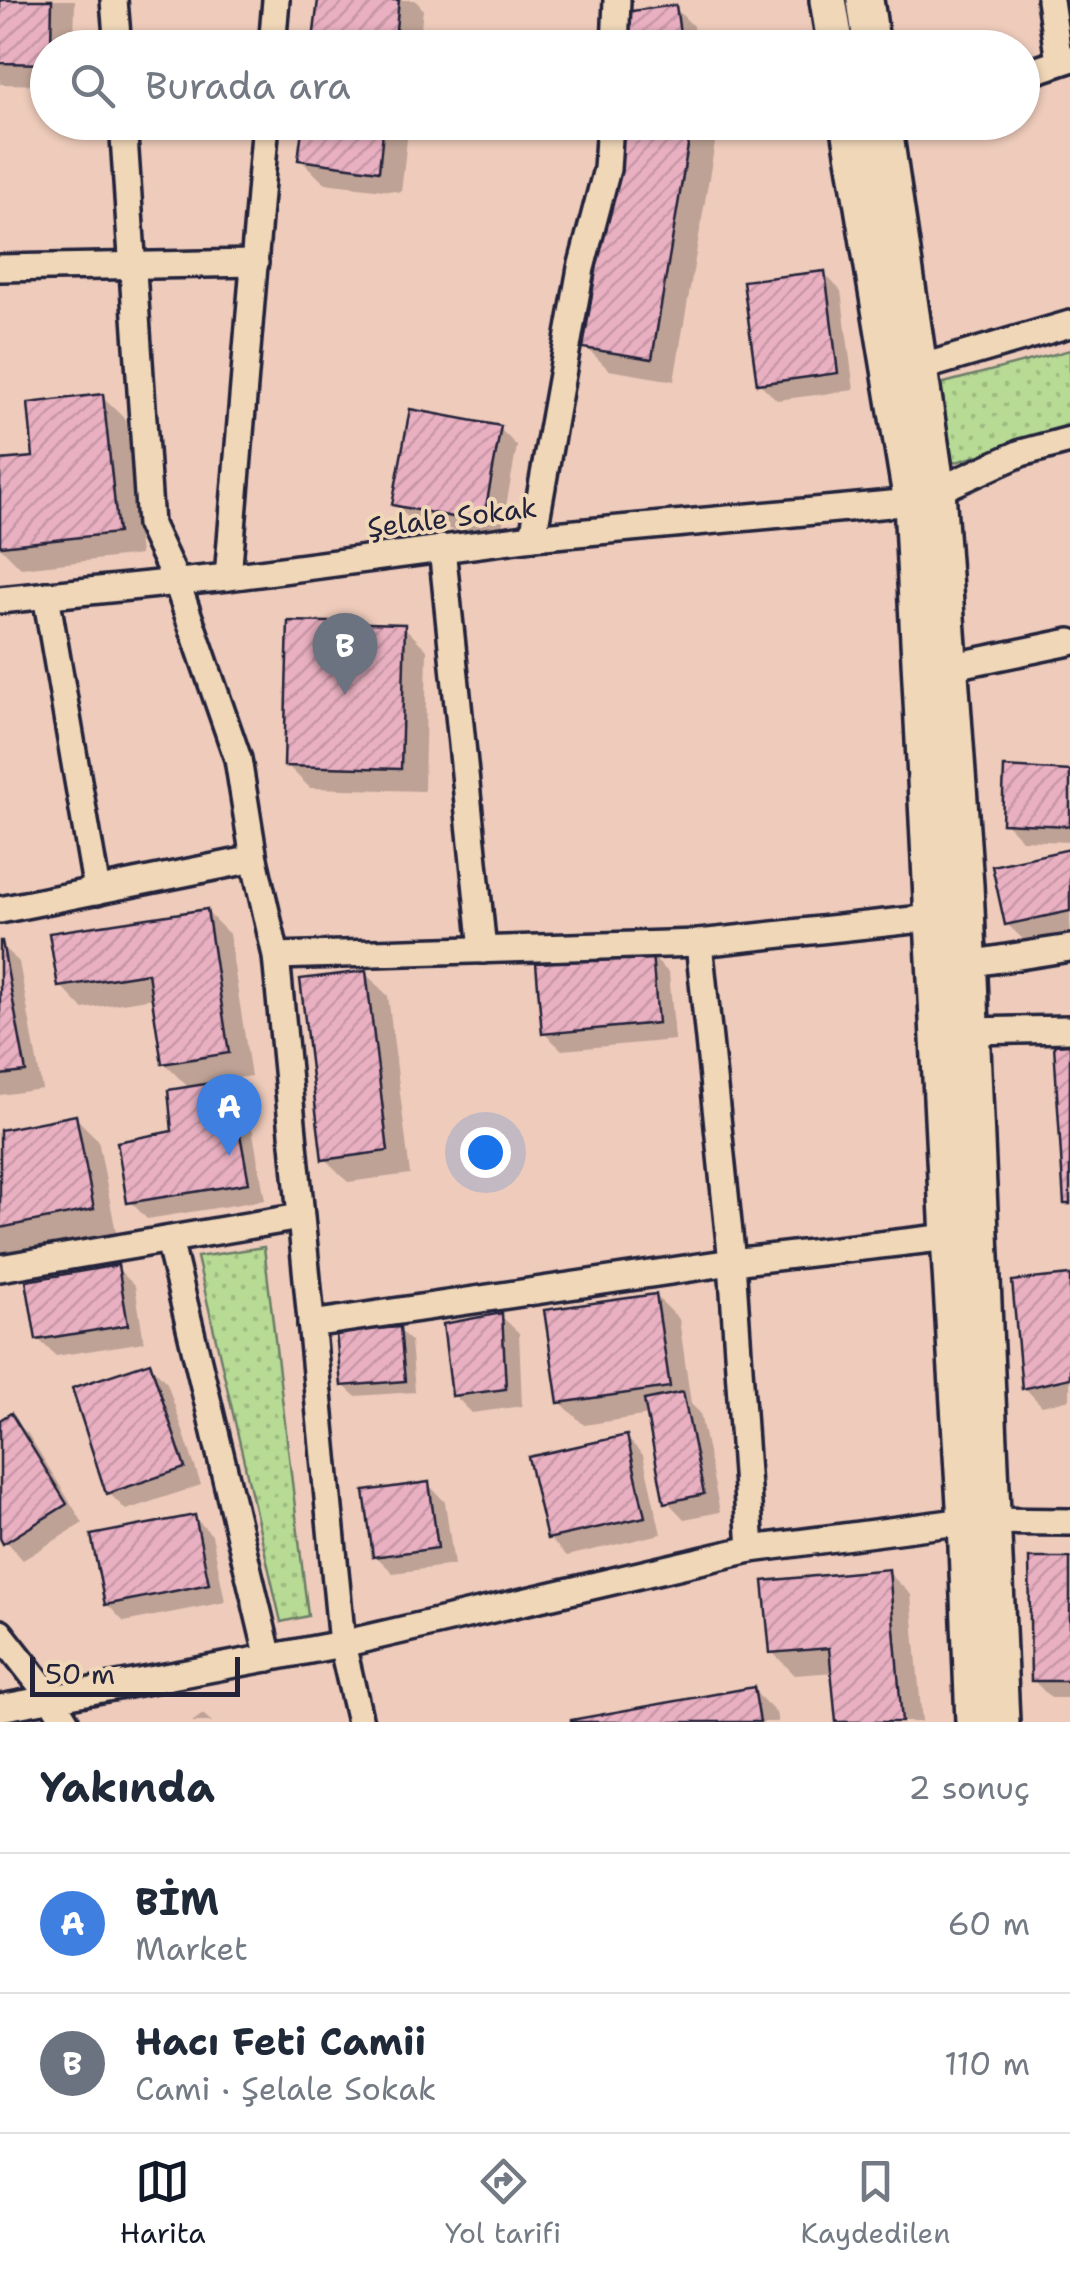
<!DOCTYPE html>
<html lang="tr">
<meta charset="utf-8">
<style>
body{margin:0;font-family:"Shantell Sans",sans-serif;background:#f2f2f3;color:#1f2937}
.scale{position:absolute;left:30px;bottom:25px;width:210px;box-sizing:border-box;padding-left:10px;border:5px solid #22223b;border-top:0;font-size:28px;line-height:35px;white-space:nowrap;color:#22223b;-webkit-text-stroke:8px #f0d7b8;paint-order:stroke}
.you{position:absolute;left:485px;top:1152px;width:35px;height:35px;margin:-25px;border:8px solid #fff;border-radius:50%;background:#1a73e8;box-shadow:0 0 0 15px #1a73e833}
.badge{display:grid;place-items:center;width:65px;height:65px;border-radius:50%;background:#111827;color:#fff;font-size:32px;font-weight:700}
.pin{position:absolute;translate:-50% -82px;filter:drop-shadow(0 2px 5px #0008)}
.pin::after{content:'';position:absolute;top:52px;width:35px;height:30px;background:inherit;clip-path:polygon(0 0,100% 0,50% 100%)}
.list{margin:0;padding:0;list-style:none}
h2{display:flex;justify-content:space-between;align-items:center;height:130px;margin:0;padding:0 40px;font-size:42px}
h2 small{font-size:32px;font-weight:400;color:#747a83}
.list li{display:grid;grid-template-columns:65px 1fr auto;gap:30px;align-items:center;box-sizing:border-box;height:140px;padding:0 40px;border-top:2px solid #e0e1e3}
.list b{display:block;font-size:38px;white-space:nowrap}
.list p{margin:0;font-size:32px;white-space:nowrap;color:#747a83}
.list em{font-size:32px;font-style:normal;color:#747a83}
.icon{flex:none;width:55px;height:55px;fill:none;stroke:currentColor;stroke-width:2;stroke-linecap:round;stroke-linejoin:round}
.map{position:relative;flex:none;width:1070px;height:1722px;overflow:hidden}
.search{position:absolute;background:#fff;box-shadow:0 2px 8px #0004;left:30px;right:30px;top:30px;height:110px;display:flex;align-items:center;gap:25px;box-sizing:border-box;padding:0 35px;border-radius:55px;color:#747a83;font-size:38px}
.sheet{height:410px;background:#fff}
nav{display:flex;justify-content:space-around;align-items:center;box-sizing:border-box;height:140px;border-top:2px solid #e0e1e3;background:#fff;font-size:28px;color:#747a83}
nav a{display:grid;justify-items:center;gap:5px}
nav .on{color:#111827}
.map>svg:first-child{display:block}
</style>
<div class="map">
<svg width="1070" height="1722" viewBox="0 0 1070 1722">
<defs>
<pattern id="grass-dots" width="8" height="8" patternUnits="userSpaceOnUse" patternTransform="scale(2.5)"><rect width="8" height="8" fill="#b7da94"/><path d="M2 2h.1M6 6h.1" fill="none" stroke="#9dbb80" stroke-width="1.8" stroke-linecap="round"/></pattern>
<pattern id="building-hatch" width="6" height="6" patternUnits="userSpaceOnUse" patternTransform="scale(2.5)"><rect width="6" height="6" fill="#e9b0c1"/><path d="M-1 1l2-2M0 6l6-6M5 7l2-2" fill="none" stroke="#c897a7"/></pattern>
</defs>
<rect width="100%" height="100%" fill="#eecbbb"/>
<filter id="ink" filterUnits="userSpaceOnUse"><feTurbulence type="fractalNoise" baseFrequency=".01" numOctaves="2"/><feDisplacementMap in="SourceGraphic" scale="20" xChannelSelector="R" yChannelSelector="G"/><feConvolveMatrix kernelMatrix="1 2 1 2 8 2 1 2 1" color-interpolation-filters="sRGB"/></filter>
<g filter="url(#ink)">
<g fill="url(#grass-dots)" stroke="#6c7e68" stroke-width="2.5">
<path d="M1070,350v78l-117,35 -13,-79z"/>
<path d="M264,1247l44,369 -27,6 -84,-365z"/>
</g>
<g fill="#0003">
<path d="M0,0h75l-1,48h-26v37l-48,-1z"/>
<path d="M320,0h95l8,9 -4,39h-105z"/>
<path d="M675,8l18,18 3,22h-65z"/>
<path d="M305,122h104l-8,70 -77,-9 -23,-23z"/>
<path d="M624,122h70l21,21 -41,238 -65,-11 -23,-23z"/>
<path d="M824,273l17,18 13,99 -77,10 -18,-17z"/>
<path d="M102,397l24,23 14,135 -119,13 -21,-21v-84l36,-4z"/>
<path d="M500,429l17,17 -17,93 -87,-17 -18,-17z"/>
<path d="M404,627l23,23 -3,141 -114,-3 -23,-23z"/>
<path d="M1070,773v69l-48,-2 -17,-18z"/>
<path d="M1070,852v79l-45,10 -18,-17z"/>
<path d="M206,911l23,23 22,142 -25,4 21,20 18,100 -118,19 -17,-18 45,-68 15,-44 -26,-26 -10,-65 -71,11 -23,-24z"/>
<path d="M0,944l19,18 23,127 -42,6z"/>
<path d="M651,956l18,17 6,67 -113,10 -18,-17z"/>
<path d="M365,973l23,23 22,178 -62,8 -23,-23z"/>
<path d="M75,1117l23,23 18,92 -113,22 -3,-3v-119z"/>
<path d="M117,1268l18,18 9,56 -88,14 -18,-17z"/>
<path d="M1070,1278v121l-28,7 -17,-18z"/>
<path d="M656,1296l23,23 12,85 9,9 20,99 -36,7 -17,-18 -18,-86 -65,10 -24,-23z"/>
<path d="M501,1316l18,17 3,73 -50,7 -18,-18z"/>
<path d="M399,1330l12,11 4,51 -60,4 -12,-11z"/>
<path d="M150,1365l17,18 34,102 -75,25 -18,-18z"/>
<path d="M10,1416l18,18 55,89 -60,37 -23,-26v-111z"/>
<path d="M626,1437l17,18 18,79 -94,22 -18,-18z"/>
<path d="M428,1484l17,18 9,63 -61,8 -17,-17z"/>
<path d="M194,1517l18,18 13,67 -101,20 -17,-18z"/>
<path d="M1070,1560v138h-19l-18,-18z"/>
<path d="M888,1572l23,23 11,127h-84l-4,-50 -39,3 -23,-23z"/>
<path d="M753,1690l23,23 2,9h-205z"/>
<path d="M203,1714l9,8h-20z"/>
</g>
<g fill="url(#building-hatch)" stroke="#22223b" stroke-width="2.5">
<path d="M0,0h52l-1,48h-3v16l-48,-1z"/>
<path d="M318,0h81l-5,48h-82z"/>
<path d="M676,5l6,43h-53l-5,-36z"/>
<path d="M303,122h81l-5,49 -81,-11z"/>
<path d="M621,122h71l-40,237 -69,-11z"/>
<path d="M825,271l13,102 -81,11 -14,-103z"/>
<path d="M103,394l15,139 -118,13v-86l33,-3 -5,-54z"/>
<path d="M410,409l91,17 -18,97 -91,-18z"/>
<path d="M288,621l117,3 -4,145 -117,-3z"/>
<path d="M1004,767l66,4v55l-68,-3z"/>
<path d="M1070,849v62l-65,14 -13,-59z"/>
<path d="M207,909l22,144 -67,11 -14,-91 -90,14 -9,-54z"/>
<path d="M0,941h2l24,131 -26,3z"/>
<path d="M652,953l6,70 -116,11 -6,-71z"/>
<path d="M366,971l22,180 -66,9 -22,-181z"/>
<path d="M1070,1044v160h-6l-10,-159z"/>
<path d="M230,1080l19,103 -122,20 -10,-61 55,-11 -4,-41z"/>
<path d="M76,1115l18,94 -94,19v-98z"/>
<path d="M118,1265l10,60 -92,15 -10,-59z"/>
<path d="M1070,1275v103l-48,11 -10,-108z"/>
<path d="M656,1294l14,93 -112,16 -14,-93z"/>
<path d="M502,1313l4,76 -54,7 -9,-72z"/>
<path d="M400,1327l5,54 -64,5 -5,-54z"/>
<path d="M150,1362l35,106 -79,26 -34,-106z"/>
<path d="M683,1392l21,102 -40,9 -20,-103z"/>
<path d="M11,1413l56,91 -64,40 -3,-6v-118z"/>
<path d="M627,1435l18,82 -98,22 -19,-82z"/>
<path d="M429,1482l9,66 -65,9 -9,-66z"/>
<path d="M195,1515l14,69 -104,21 -14,-70z"/>
<path d="M1029,1558h41v123h-39z"/>
<path d="M889,1569l13,153h-66l-7,-74 -59,5 -7,-72z"/>
<path d="M754,1687l6,35h-189v-2z"/>
</g>
<g fill="none" stroke-linecap="round" stroke-linejoin="round">
<defs>
<g id="street">
<path d="M114,0l4,48"/>
<path d="M1050,0l9,62"/>
<path d="M272,48l4,-48"/>
<path d="M615,48l2,-48"/>
<path d="M1022,75l48,-16"/>
<path d="M123,122l27,403 27,58 61,176 16,100 22,97 66,688 18,78"/>
<path d="M0,268l255,-5"/>
<path d="M919,368l151,-44"/>
<path d="M533,537l48,-269 26,-99 3,-47"/>
<path d="M442,548l41,402"/>
<path d="M228,577l38,-455"/>
<path d="M46,595l51,296"/>
<path d="M0,600l228,-23 305,-40 379,-35 109,-49 49,-13"/>
<path d="M949,667l121,-25"/>
<path d="M0,910l254,-51"/>
<path d="M699,943l33,319 19,287"/>
<path d="M276,956l423,-13 233,-25"/>
<path d="M968,964l102,-16"/>
<path d="M972,1031l98,-2"/>
<path d="M169,1240l100,418"/>
<path d="M0,1268l300,-51"/>
<path d="M311,1324l421,-62 217,-25"/>
<path d="M0,1633l51,65 15,24"/>
<path d="M0,1708l342,-64 409,-95 215,-28 104,1"/>
</g>
<g id="secondary">
<path d="M828,0l8,48"/>
<path d="M865,0l7,48"/>
<path d="M849,122l63,380 37,735 17,284 8,201"/>
<path d="M883,122l54,369 28,394 36,837"/>
</g>
</defs>
<use href="#street" stroke="#22223b" stroke-width="32"/>
<use href="#secondary" stroke="#22223b" stroke-width="42"/>
<use href="#street" stroke="#f0d7b8" stroke-width="25"/>
<use href="#secondary" stroke="#f0d7b8" stroke-width="35"/>
</g>
</g>
<g text-anchor="middle" stroke-width="8" stroke-linejoin="round" paint-order="stroke">
<g font-size="28" fill="#22223b" stroke="#f0d7b8">
<text transform="translate(452 517) rotate(-7)" y="10">Şelale Sokak</text>
</g>
</g>
</svg>
<div class="scale">50 m</div>
<div class="you"></div>
<div class="pin badge" style="left:229px;top:1156px;background:#3f7fe0">A</div>
<div class="pin badge" style="left:345px;top:695px;background:#6b7280">B</div>
<div class="search"><svg class="icon" aria-label="search" viewBox="0 0 24 24"><circle cx="10" cy="10" r="6"/><path d="M15 15l6 6"/></svg>Burada ara</div>
</div>
<section class="sheet">
<h2>Yakında<small>2 sonuç</small></h2>
<ul class="list">
<li><span class="badge" style="background:#3f7fe0">A</span><div><b>BİM</b><p>Market</p></div><em>60 m</em></li>
<li><span class="badge" style="background:#6b7280">B</span><div><b>Hacı Feti Camii</b><p>Cami · Şelale Sokak</p></div><em>110 m</em></li>
</ul>
</section>
<nav>
<a class="on"><svg class="icon" aria-label="map" viewBox="0 0 24 24"><path d="M3 6l6-2 6 2 6-2v14l-6 2-6-2-6 2zM9 4v14M15 6v14"/></svg>Harita</a>
<a><svg class="icon" aria-label="directions" viewBox="0 0 24 24"><path d="M12 3l9 9-9 9-9-9zM9 14v-3h6M13 9l2 2-2 2"/></svg>Yol tarifi</a>
<a><svg class="icon" aria-label="saved" viewBox="0 0 24 24"><path d="M7 4h10v16l-5-4-5 4z"/></svg>Kaydedilen</a>
</nav>
